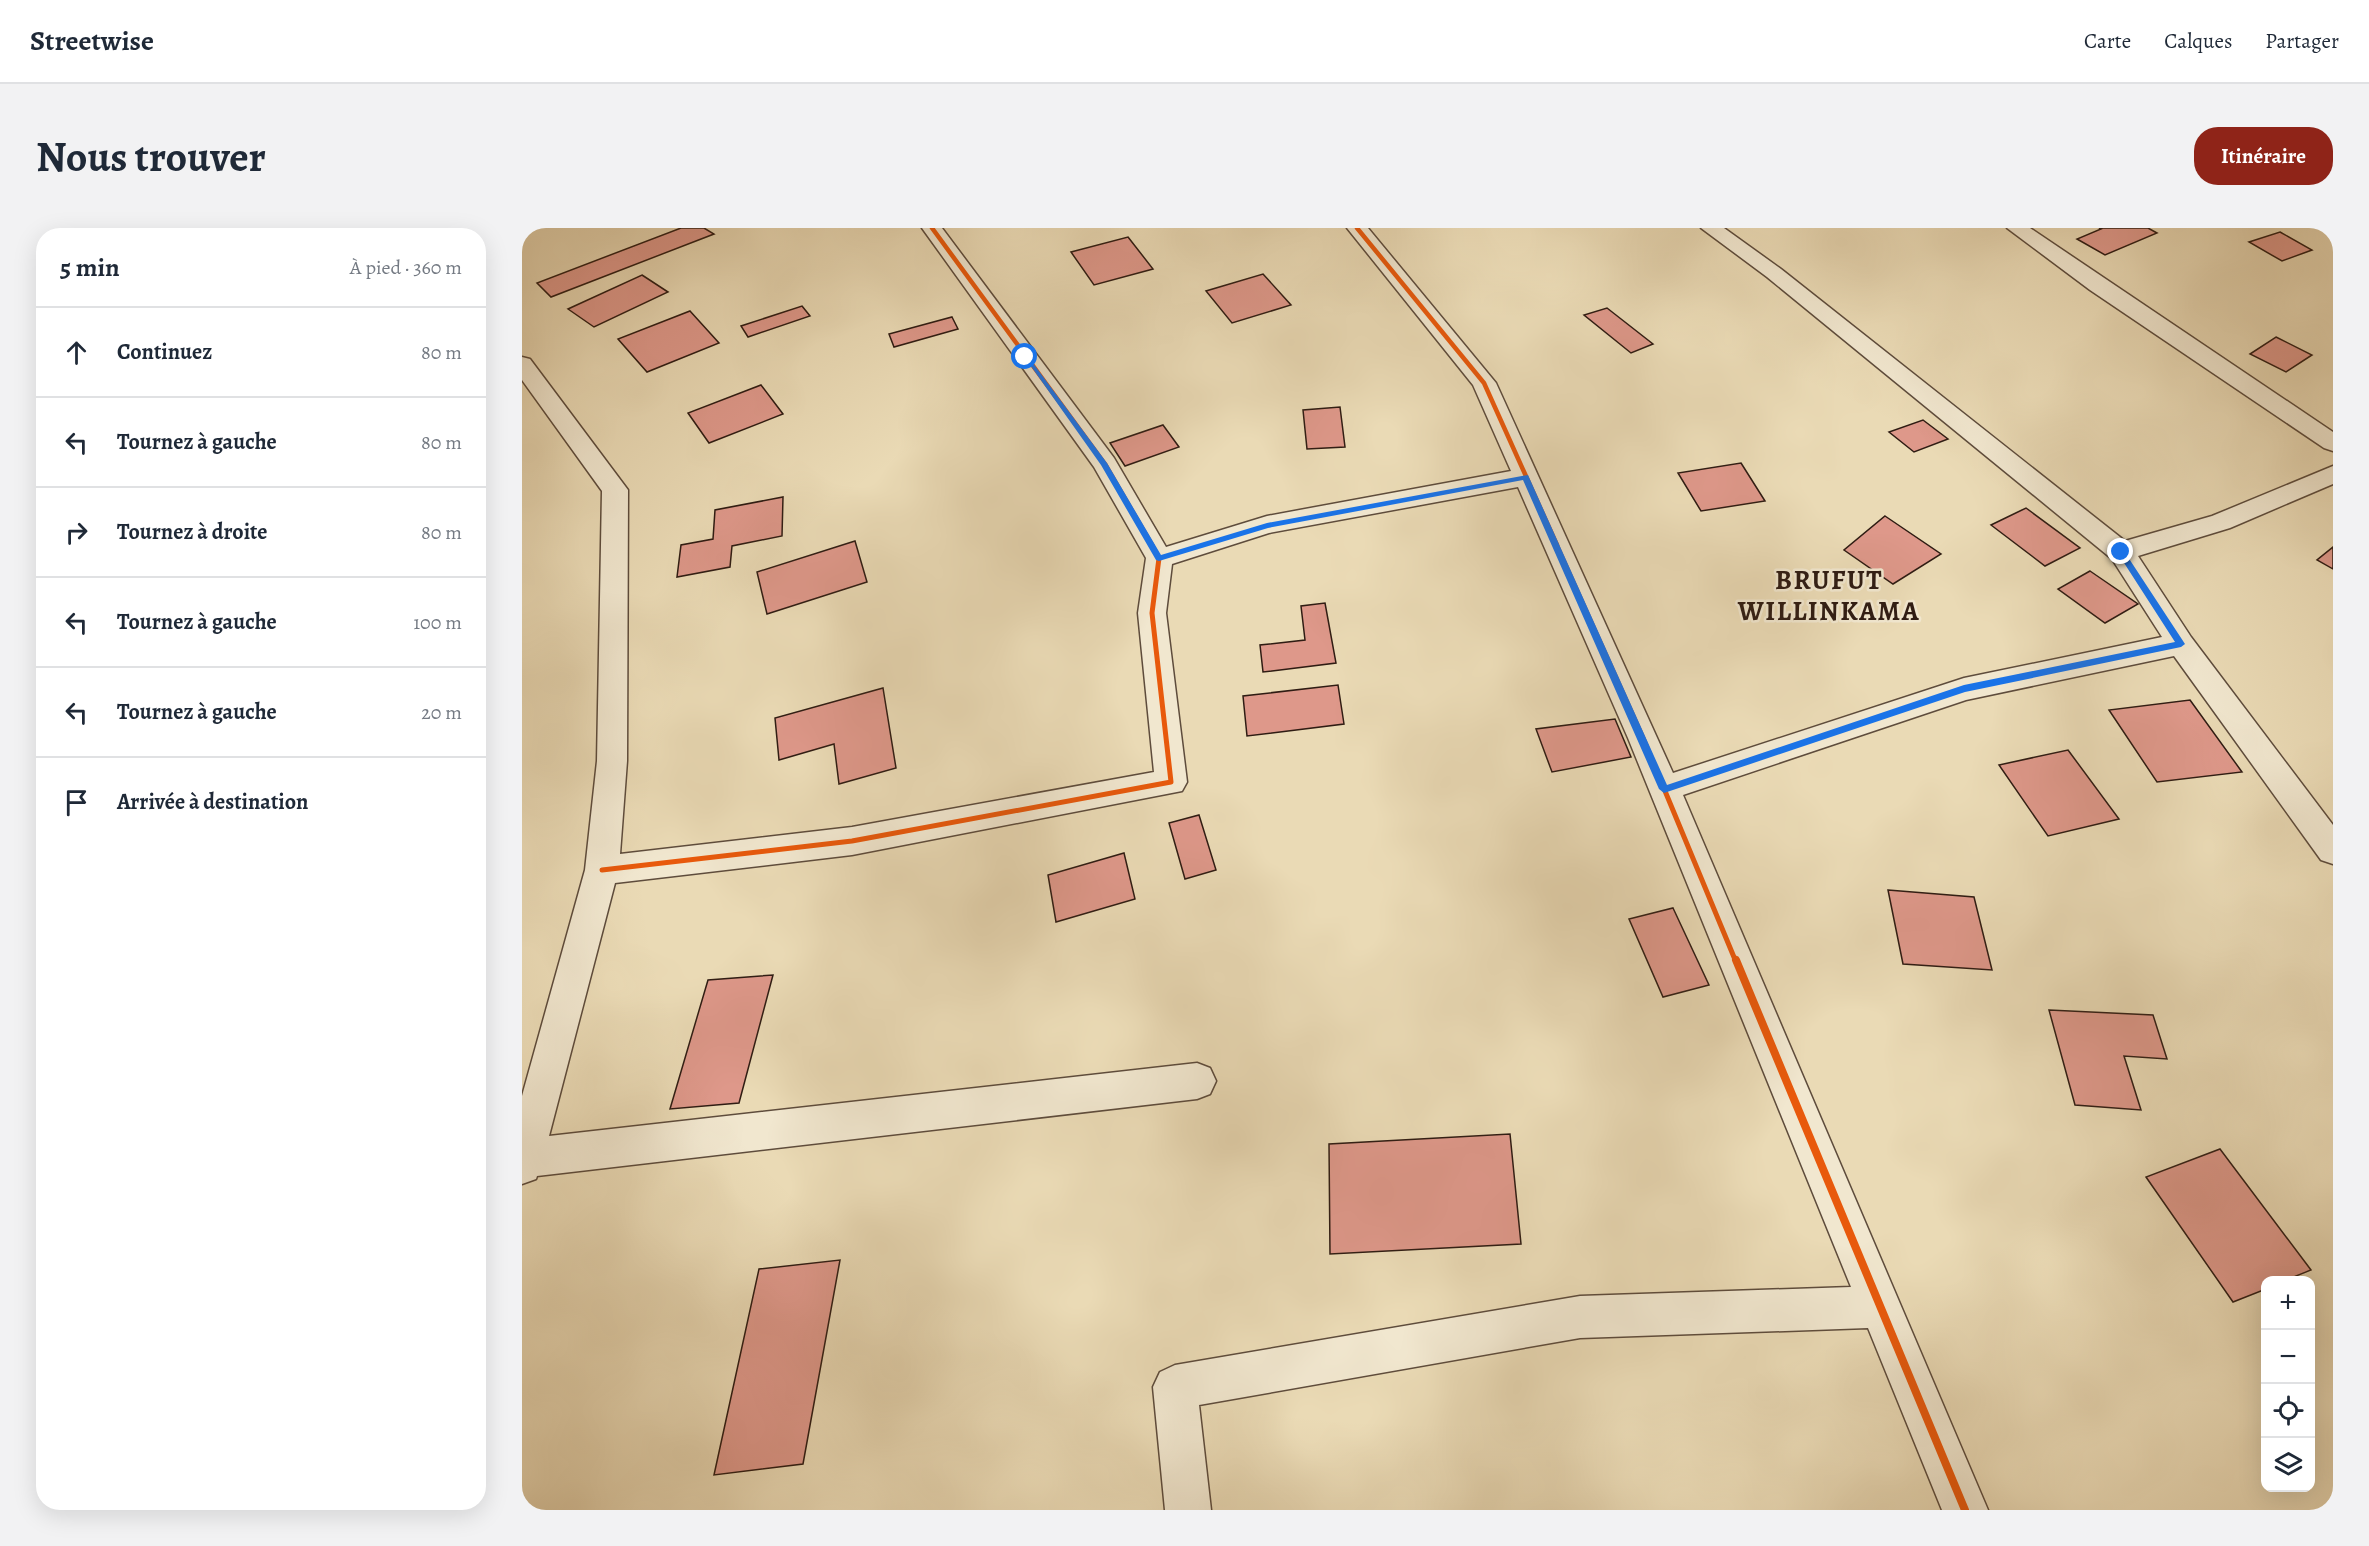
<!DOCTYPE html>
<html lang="fr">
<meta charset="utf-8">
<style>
body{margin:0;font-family:Alegreya,serif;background:#f2f2f3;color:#1f2937}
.controls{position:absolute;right:18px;bottom:18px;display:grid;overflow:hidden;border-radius:12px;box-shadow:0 6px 24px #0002}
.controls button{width:54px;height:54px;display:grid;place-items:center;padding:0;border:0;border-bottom:2px solid #e0e1e3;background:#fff;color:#1f2937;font:30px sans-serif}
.stop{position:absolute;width:18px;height:18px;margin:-14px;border:4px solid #1a73e8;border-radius:50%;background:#fff}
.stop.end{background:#1a73e8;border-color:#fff;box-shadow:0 2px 6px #0008}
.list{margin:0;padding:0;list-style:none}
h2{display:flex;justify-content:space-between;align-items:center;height:78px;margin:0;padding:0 24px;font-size:26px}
h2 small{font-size:20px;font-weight:400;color:#747a83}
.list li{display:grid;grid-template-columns:39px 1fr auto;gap:18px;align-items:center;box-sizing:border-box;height:90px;padding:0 24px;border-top:2px solid #e0e1e3}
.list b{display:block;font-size:22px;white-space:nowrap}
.list em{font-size:20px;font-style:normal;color:#747a83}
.icon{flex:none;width:33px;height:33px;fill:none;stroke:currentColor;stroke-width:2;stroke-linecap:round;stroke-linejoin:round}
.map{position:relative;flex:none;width:1811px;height:1282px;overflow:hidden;border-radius:24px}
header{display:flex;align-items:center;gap:36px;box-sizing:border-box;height:84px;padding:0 30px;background:#fff;border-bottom:2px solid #e0e1e3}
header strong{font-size:28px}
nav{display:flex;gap:33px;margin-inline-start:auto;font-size:21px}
.intro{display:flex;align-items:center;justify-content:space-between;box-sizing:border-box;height:144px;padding:0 36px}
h1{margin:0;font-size:42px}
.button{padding:15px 27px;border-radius:24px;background:#8f2418;color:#fff;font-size:21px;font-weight:700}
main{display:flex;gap:36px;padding:0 36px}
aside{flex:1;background:#fff;border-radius:24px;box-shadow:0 6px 24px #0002}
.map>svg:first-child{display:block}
</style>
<header>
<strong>Streetwise</strong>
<nav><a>Carte</a><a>Calques</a><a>Partager</a></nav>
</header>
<div class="intro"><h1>Nous trouver</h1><a class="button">Itinéraire</a></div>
<main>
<aside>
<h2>5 min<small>À pied · 360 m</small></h2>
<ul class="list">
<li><svg class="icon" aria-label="ahead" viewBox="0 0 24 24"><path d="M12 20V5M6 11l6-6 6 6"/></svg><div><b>Continuez</b></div><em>80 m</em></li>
<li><svg class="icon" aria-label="left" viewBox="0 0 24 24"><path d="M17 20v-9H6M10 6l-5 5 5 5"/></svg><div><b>Tournez à gauche</b></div><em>80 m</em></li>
<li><svg class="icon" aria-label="right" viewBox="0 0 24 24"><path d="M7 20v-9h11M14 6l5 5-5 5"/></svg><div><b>Tournez à droite</b></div><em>80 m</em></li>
<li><svg class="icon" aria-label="left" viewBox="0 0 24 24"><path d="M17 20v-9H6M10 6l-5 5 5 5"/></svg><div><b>Tournez à gauche</b></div><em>100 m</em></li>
<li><svg class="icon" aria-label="left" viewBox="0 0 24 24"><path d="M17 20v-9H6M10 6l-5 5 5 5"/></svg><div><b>Tournez à gauche</b></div><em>20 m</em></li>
<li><svg class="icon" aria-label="arrive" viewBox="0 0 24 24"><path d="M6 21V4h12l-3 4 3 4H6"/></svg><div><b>Arrivée à destination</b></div></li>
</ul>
</aside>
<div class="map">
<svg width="1811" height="1282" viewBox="0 0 1811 1282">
<rect width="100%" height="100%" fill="#eadab5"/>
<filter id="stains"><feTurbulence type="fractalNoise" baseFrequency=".00333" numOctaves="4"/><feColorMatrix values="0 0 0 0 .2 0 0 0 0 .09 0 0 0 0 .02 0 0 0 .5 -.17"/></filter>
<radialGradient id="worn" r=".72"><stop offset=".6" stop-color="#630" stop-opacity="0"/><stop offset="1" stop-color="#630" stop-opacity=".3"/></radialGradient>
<g fill="#de988a" stroke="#2f1c13" stroke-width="1.5">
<path d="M159,0h23l10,6 -163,63 -14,-14z"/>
<path d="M1577,0h49l9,5 -52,22 -28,-16 24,-10z"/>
<path d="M1758,4l32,18 -30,11 -33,-19z"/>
<path d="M606,9l25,32 -59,16 -23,-33z"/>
<path d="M741,46l28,31 -59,18 -26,-32z"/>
<path d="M120,47l26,17 -74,35 -26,-18z"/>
<path d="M280,78l8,10 -62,21 -7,-11z"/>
<path d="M1085,80l46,36 -22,9 -47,-38z"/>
<path d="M168,83l29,32 -72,29 -29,-33z"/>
<path d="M430,89l6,12 -64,18 -5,-13z"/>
<path d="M1754,109l36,18 -26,17 -36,-18z"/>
<path d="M239,157l22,29 -74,29 -21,-30z"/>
<path d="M818,179l5,40 -38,2 -4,-39z"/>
<path d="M1401,192l25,19 -34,13 -25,-20z"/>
<path d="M641,197l16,22 -54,19 -15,-23z"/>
<path d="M1219,235l24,38 -64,10 -23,-38z"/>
<path d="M261,269l-1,39 -50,10 -2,21 -53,10 4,-32 32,-6 2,-29z"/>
<path d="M1504,280l54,40 -35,18 -54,-41z"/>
<path d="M1363,288l56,38 -48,30 -49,-34z"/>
<path d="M333,313l12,41 -100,32 -10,-42z"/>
<path d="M1811,319v22l-16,-9z"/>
<path d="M1568,343l48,33 -33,19 -47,-34z"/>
<path d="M803,375l11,60 -73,9 -3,-27 45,-5 -4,-34z"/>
<path d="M816,457l6,39 -97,12 -4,-40z"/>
<path d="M361,460l13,80 -57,16 -5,-40 -55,16 -4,-42z"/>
<path d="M1668,472l52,72 -85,10 -48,-72z"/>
<path d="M1093,491l16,38 -79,15 -16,-43z"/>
<path d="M1546,522l51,69 -71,17 -49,-71z"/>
<path d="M677,587l17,55 -31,9 -16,-56z"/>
<path d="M602,625l11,46 -79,23 -8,-47z"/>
<path d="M1366,662l86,7 18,73 -89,-6z"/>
<path d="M1151,680l36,77 -46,12 -34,-78z"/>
<path d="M251,747l-34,128 -69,6 38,-129z"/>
<path d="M1527,782l104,5 14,44 -43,-3 17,54 -66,-5z"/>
<path d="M988,906l11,110 -191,10 -1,-110z"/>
<path d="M1698,921l91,121 -25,10h-20v9l-33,13 -87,-125z"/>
<path d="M318,1032l-37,204 -89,11 45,-206z"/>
</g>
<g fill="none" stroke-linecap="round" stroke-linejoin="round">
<defs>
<g id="street">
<path d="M400,0h20l172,230 52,89 101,-31 244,-45 -38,-86 -126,-157h21l128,155 177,390 291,-95 198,-41 -50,-78 -345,-282 -66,-49h23l57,41 344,272 87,-25 121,-50v18l-103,44 -92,28 53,81 142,188v39l-12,-4 -147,-204 -208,44 -283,95 305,715h-46l-74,-182 -288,10 -381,67 12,105h-46l-12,-123 7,-15 15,-7 405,-69 271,-9 -223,-549 -110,-251 -249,46 -97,31 -6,49 21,169 -5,9 -330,64 -237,28 -66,253 648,-73 13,5 6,13 -6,13 -13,5 -660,77 -1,3 -14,5v-88l63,-226 12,-109 5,-270 -80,-111v-23l8,2 98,131 -1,271 -7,93 232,-27 302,-55 -16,-159 8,-55 -52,-91z"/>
<path d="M1485,0h23l303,204v19l-9,-3 -234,-158z"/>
</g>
</defs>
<use href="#street" stroke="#5e4c3c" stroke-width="3"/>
<use href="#street" fill="#f1e7cf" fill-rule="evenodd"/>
<defs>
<g id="cycleway-far2">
<path d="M410,0l173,236 47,81"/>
<path d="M835,0l127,155 73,162"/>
</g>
<g id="cycleway-far1">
<path d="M1034,316l87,194 93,224"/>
<path d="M80,642l250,-29 319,-59 -19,-169 7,-55 -8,-14"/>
</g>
<path id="cycleway" d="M1214,732l229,550"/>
</defs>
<use href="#cycleway-far2" stroke="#f1e7cf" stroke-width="7"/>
<use href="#cycleway-far1" stroke="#f1e7cf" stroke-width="9"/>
<use href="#cycleway" stroke="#f1e7cf" stroke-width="11"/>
<use href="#cycleway-far2" stroke="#e8590c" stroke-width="4.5"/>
<use href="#cycleway-far1" stroke="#e8590c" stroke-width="5"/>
<use href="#cycleway" stroke="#e8590c" stroke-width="8"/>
</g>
<path fill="#1a73e8" d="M501,127h4l80,108 54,92 106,-32 261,-48 139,310 297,-100 211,-43 -58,-90 4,-2 3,1 61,93 -4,3 -216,45 -301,101 -5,-4 -136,-309 -255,48 -109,33 -3,-1 -55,-95z"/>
<g text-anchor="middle" stroke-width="5" stroke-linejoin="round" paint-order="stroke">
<g font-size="27" font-weight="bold" letter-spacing="1.5" fill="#2f1c13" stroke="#f1e7cf">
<text x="1307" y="361">BRUFUT<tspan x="1307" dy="31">WILLINKAMA</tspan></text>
</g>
</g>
<rect width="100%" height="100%" filter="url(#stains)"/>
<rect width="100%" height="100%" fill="url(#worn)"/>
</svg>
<div class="controls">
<button>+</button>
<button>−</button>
<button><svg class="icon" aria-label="locate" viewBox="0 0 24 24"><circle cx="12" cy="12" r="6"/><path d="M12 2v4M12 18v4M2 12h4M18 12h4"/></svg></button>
<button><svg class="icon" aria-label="layers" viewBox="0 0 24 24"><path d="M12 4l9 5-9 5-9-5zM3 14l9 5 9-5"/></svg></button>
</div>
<div class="stop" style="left:503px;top:129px"></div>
<div class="stop end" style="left:1599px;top:324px"></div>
</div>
</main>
